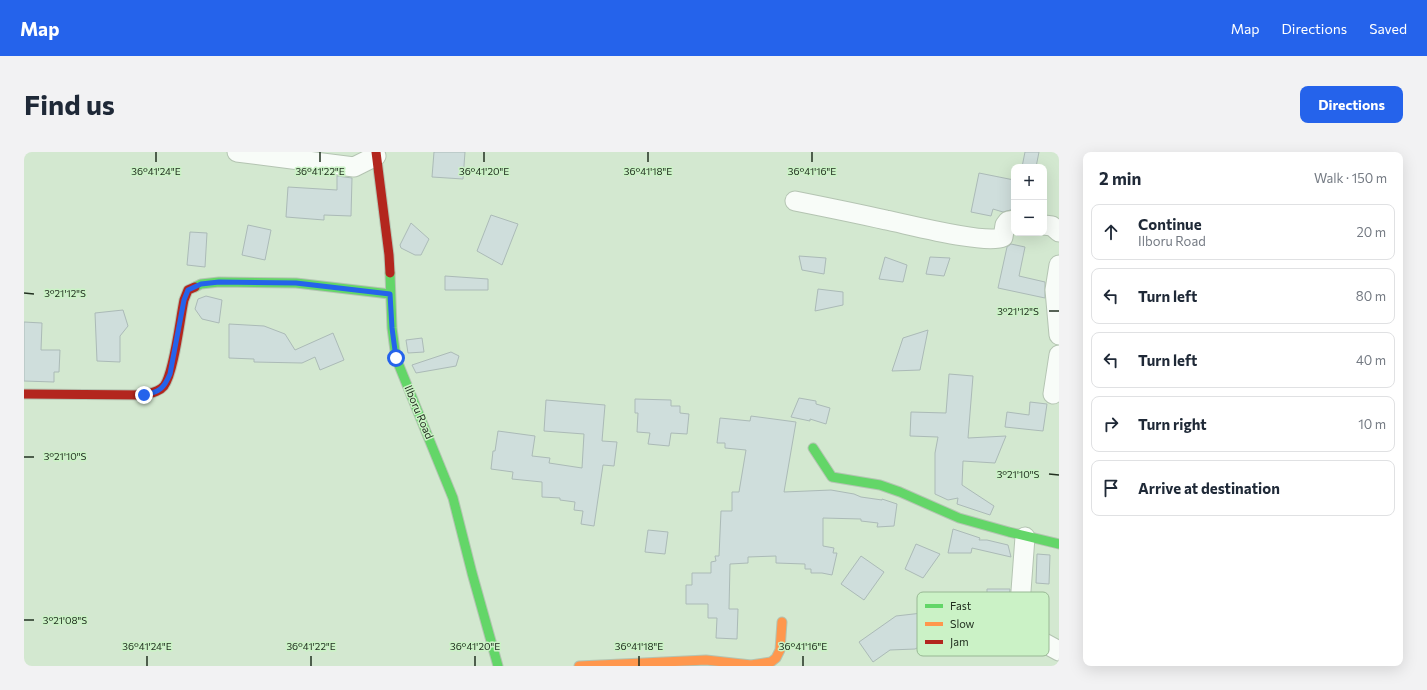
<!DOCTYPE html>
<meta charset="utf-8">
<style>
body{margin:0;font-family:Commissioner,sans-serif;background:#f2f2f3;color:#1f2937}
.controls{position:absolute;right:12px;top:12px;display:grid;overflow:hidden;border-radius:8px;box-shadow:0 4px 16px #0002}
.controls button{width:36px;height:36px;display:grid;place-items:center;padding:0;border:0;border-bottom:1px solid #e0e1e3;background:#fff;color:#1f2937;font:20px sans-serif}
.stop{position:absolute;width:12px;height:12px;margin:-9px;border:3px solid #2563eb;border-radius:50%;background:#fff}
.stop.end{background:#2563eb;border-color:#fff;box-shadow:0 1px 4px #0008}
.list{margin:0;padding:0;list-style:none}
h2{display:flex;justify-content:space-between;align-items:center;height:52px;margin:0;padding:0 16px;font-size:17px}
h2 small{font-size:13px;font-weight:400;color:#747a83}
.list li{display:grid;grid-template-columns:26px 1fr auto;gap:12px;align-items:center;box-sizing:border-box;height:56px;margin:0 8px 8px;padding:0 8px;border:1px solid #e0e1e3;border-radius:8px}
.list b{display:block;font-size:15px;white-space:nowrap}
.list p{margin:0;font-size:13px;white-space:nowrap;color:#747a83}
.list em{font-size:13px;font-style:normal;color:#747a83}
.icon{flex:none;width:22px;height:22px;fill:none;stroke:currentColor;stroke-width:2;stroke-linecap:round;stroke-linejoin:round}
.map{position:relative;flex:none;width:1035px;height:514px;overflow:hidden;border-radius:8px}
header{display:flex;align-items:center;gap:24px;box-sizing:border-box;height:56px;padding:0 20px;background:#2563eb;color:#fff}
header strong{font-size:19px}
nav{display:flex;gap:22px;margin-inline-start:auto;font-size:14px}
.intro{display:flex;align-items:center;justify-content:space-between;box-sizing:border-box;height:96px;padding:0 24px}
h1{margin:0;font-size:28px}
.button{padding:10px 18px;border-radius:8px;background:#2563eb;color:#fff;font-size:14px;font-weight:700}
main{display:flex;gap:24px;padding:0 24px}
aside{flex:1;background:#fff;border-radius:8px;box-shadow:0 4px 16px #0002}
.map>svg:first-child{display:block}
</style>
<header>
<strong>Map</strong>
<nav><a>Map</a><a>Directions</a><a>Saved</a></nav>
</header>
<div class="intro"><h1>Find us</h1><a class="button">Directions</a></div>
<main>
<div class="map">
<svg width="1035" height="514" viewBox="0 0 1035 514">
<rect width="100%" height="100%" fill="#d3e8d0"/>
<g fill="#cfdedc" stroke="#abbab7">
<path d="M410,0h31l-2,27 -31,-2z"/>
<path d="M1001,0h14l-3,15h-14z"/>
<path d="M955,21l35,7v29l-11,3 -10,-3 -2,7 -20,-4z"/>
<path d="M313,24l15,2 -1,38 -27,-1v5l-38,-3 2,-30 49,3z"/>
<path d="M467,63l27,9 -16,41 -25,-14z"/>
<path d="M387,71l18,16 -8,16h-6l-14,-7 -1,-3z"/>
<path d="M224,73l23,5 -6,30 -23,-5z"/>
<path d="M166,80l17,1 -2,34 -18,-2z"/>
<path d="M987,92l14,3 -6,29 26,6v16l-47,-10 9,-41z"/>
<path d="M775,104l27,2 -2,16 -22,-4z"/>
<path d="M861,105l22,8 -4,17 -24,-3z"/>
<path d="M906,105l20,1 -6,18 -18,-2z"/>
<path d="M421,124l43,3v11h-43z"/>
<path d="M794,137l25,3v13l-28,6z"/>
<path d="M182,144l16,4 -3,23 -17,-4 -7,-10 3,-10z"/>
<path d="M99,158l5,16 -8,10v26l-23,-1 -2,-48z"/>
<path d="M0,170l18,1 -1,27h19l-1,22h-5v10l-30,-1z"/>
<path d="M205,172l35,2 21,8 10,16 38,-17 11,27 -24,10 -5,-13 -13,6 -48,-1v-3l-25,-1z"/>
<path d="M904,178l-8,40 -28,1 11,-33z"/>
<path d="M398,186l2,14 -16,1 -2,-13z"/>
<path d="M427,200l8,4 -3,10 -40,7 -4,-8z"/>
<path d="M925,222l24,2 -5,62 38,-2 -11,27 -32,-2 -1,24 32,21 -4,9 -33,-11 1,-6 -10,2 -13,-6v-41l3,-16 -28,-1 1,-24 35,1z"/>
<path d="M775,246l17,3v3l14,4 -4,16 -16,-5v2l-19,-4z"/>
<path d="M611,247l36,1v6h9v7l9,1 -2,20 -16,-1 -2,13 -21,-2 2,-11 -13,-1 1,-19h-3z"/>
<path d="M522,248l59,5 -3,36 15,1 -3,24 -11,-1 -9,61 -13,-2 2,-13 -9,-1 1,-8 -15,-2v-2l-18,-1v-15l-30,-3 1,-7 -22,-3 2,-18h2l3,-20 37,5 -3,20 18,2 -1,5 33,5 2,-34 -40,-3z"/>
<path d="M1006,250l17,2 -4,27 -38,-4 2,-15 22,3z"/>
<path d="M727,264l45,6 -12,70 47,-2 23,4 7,3 21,3v-1l15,5 -3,22 -17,1 1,-4 -17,-2v-2l-38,-1v28l11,2 -1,5h4l-5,22 -10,-2h-11v-4h-6v-5l-29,-1v-7l-28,1v6l-18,1 -1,45h9l-1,30 -21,-1 1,-20h-9v-14h-22v-19h6v-12h19v-11l5,-1 -1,-5h4l2,-45h11v-19h7l7,-42 -21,-2v-5h-8l3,-25 30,3z"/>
<path d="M929,377l27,9 -1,2h8l21,5 3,12 -39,-9 -1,5h-23z"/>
<path d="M624,378l20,2 -3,22 -20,-2z"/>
<path d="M892,392l24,10 -17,24 -18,-9z"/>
<path d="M1013,402l13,1 -1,29 -13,-1z"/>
<path d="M837,404l23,16 -20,28 -23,-16z"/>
<path d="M963,437h23l-1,11 -22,12z"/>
<path d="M931,456l9,16 -49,25 -25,1 -17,12 -14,-20 37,-26 26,-3 1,12z"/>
</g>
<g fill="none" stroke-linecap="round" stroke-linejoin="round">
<defs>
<g id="street">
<path d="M213,0l117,15 22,-11"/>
<path d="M771,49c30,6 60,12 91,19 21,4 100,25 117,17l2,-12 3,-4 6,-1"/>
<path d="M1020,73l8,1 7,6"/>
<path d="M1035,113l-4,25 4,45"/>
<path d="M1029,242l6,-39"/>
<path d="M1001,385l-6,81 1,9 4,5 35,19"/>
</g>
<g id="fast">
<path d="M366,121l2,55 4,30 57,140 19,75 26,93"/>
<path d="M171,135l6,-3 18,-2 77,1 94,11"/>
<path d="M789,296l19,29 48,8 20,7 59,26 50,14 50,12"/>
</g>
<path id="slow" d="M555,514l127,-6 45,5 20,-3 5,-4 4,-8 2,-28"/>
<g id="jam">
<path d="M352,0l13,103 1,18"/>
<path d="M0,242l120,1c7,-2 15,-3 20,-9 10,-13 16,-67 20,-86l4,-10 7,-3"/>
</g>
</defs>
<use href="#street" stroke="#b4c4b2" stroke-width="21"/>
<use href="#fast" stroke="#b4c4b2" stroke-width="11"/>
<use href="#slow" stroke="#b4c4b2" stroke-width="11"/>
<use href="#jam" stroke="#b4c4b2" stroke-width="11"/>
<use href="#street" stroke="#f8fcf8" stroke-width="19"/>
<use href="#fast" stroke="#63d668" stroke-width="9"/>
<use href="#slow" stroke="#ff974d" stroke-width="9"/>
<use href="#jam" stroke="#b3261e" stroke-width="9"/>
</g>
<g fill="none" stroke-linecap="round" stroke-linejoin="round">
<path stroke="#2563eb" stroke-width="5" d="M120,243c16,-3 20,-7 26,-21l14,-74 4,-10 13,-6 18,-2 77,1 94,11 2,34 4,30"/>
</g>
<path fill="none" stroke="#223020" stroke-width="1.5" d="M132,10v-10M296,10v-10M460,10v-10M624,10v-10M788,10v-10M0,141l10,1M1025,159h10M0,305h10M1025,322l10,1M0,468h10M123,514v-10M287,514v-10M451,514v-10M615,514v-10M779,514v-10"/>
<g text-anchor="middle" stroke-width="3" stroke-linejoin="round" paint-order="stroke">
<g font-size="11" fill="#223020" stroke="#cbf2c6">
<text transform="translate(395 260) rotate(67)" y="4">Ilboru Road</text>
</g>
</g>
<rect x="893" y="440" width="132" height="64" rx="6" fill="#cbf2c6" stroke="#98b894" stroke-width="1"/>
<rect x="901" y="452" width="18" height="4" fill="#63d668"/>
<rect x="901" y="470" width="18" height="4" fill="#ff974d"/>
<rect x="901" y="488" width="18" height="4" fill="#b3261e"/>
<g font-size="11" fill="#223020">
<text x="926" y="458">Fast</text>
<text x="926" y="476">Slow</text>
<text x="926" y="494">Jam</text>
</g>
<g font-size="10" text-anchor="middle" fill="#223020" stroke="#cbf2c6" stroke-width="3" stroke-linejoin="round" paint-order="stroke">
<text x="132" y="23">36°41'24"E</text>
<text x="296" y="23">36°41'22"E</text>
<text x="460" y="23">36°41'20"E</text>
<text x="624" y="23">36°41'18"E</text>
<text x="788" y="23">36°41'16"E</text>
<text x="41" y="145">3°21'12"S</text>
<text x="994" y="163">3°21'12"S</text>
<text x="41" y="308">3°21'10"S</text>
<text x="994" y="326">3°21'10"S</text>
<text x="41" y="472">3°21'08"S</text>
<text x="123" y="498">36°41'24"E</text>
<text x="287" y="498">36°41'22"E</text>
<text x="451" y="498">36°41'20"E</text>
<text x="615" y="498">36°41'18"E</text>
<text x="779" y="498">36°41'16"E</text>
</g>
</svg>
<div class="controls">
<button>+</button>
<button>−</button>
</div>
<div class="stop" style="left:372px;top:206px"></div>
<div class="stop end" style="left:120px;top:243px"></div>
</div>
<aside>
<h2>2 min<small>Walk · 150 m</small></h2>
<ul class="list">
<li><svg class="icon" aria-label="ahead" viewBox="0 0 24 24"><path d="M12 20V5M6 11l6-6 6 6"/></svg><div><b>Continue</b><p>Ilboru Road</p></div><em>20 m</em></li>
<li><svg class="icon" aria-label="left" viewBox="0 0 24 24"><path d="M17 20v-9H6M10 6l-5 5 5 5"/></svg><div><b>Turn left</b></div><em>80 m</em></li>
<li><svg class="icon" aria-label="left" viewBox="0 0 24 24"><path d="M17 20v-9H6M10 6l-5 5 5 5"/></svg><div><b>Turn left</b></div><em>40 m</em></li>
<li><svg class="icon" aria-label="right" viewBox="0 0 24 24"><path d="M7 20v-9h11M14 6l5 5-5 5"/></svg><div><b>Turn right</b></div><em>10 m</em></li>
<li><svg class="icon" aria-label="arrive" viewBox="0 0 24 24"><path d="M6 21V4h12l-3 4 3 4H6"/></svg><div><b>Arrive at destination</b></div></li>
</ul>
</aside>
</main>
